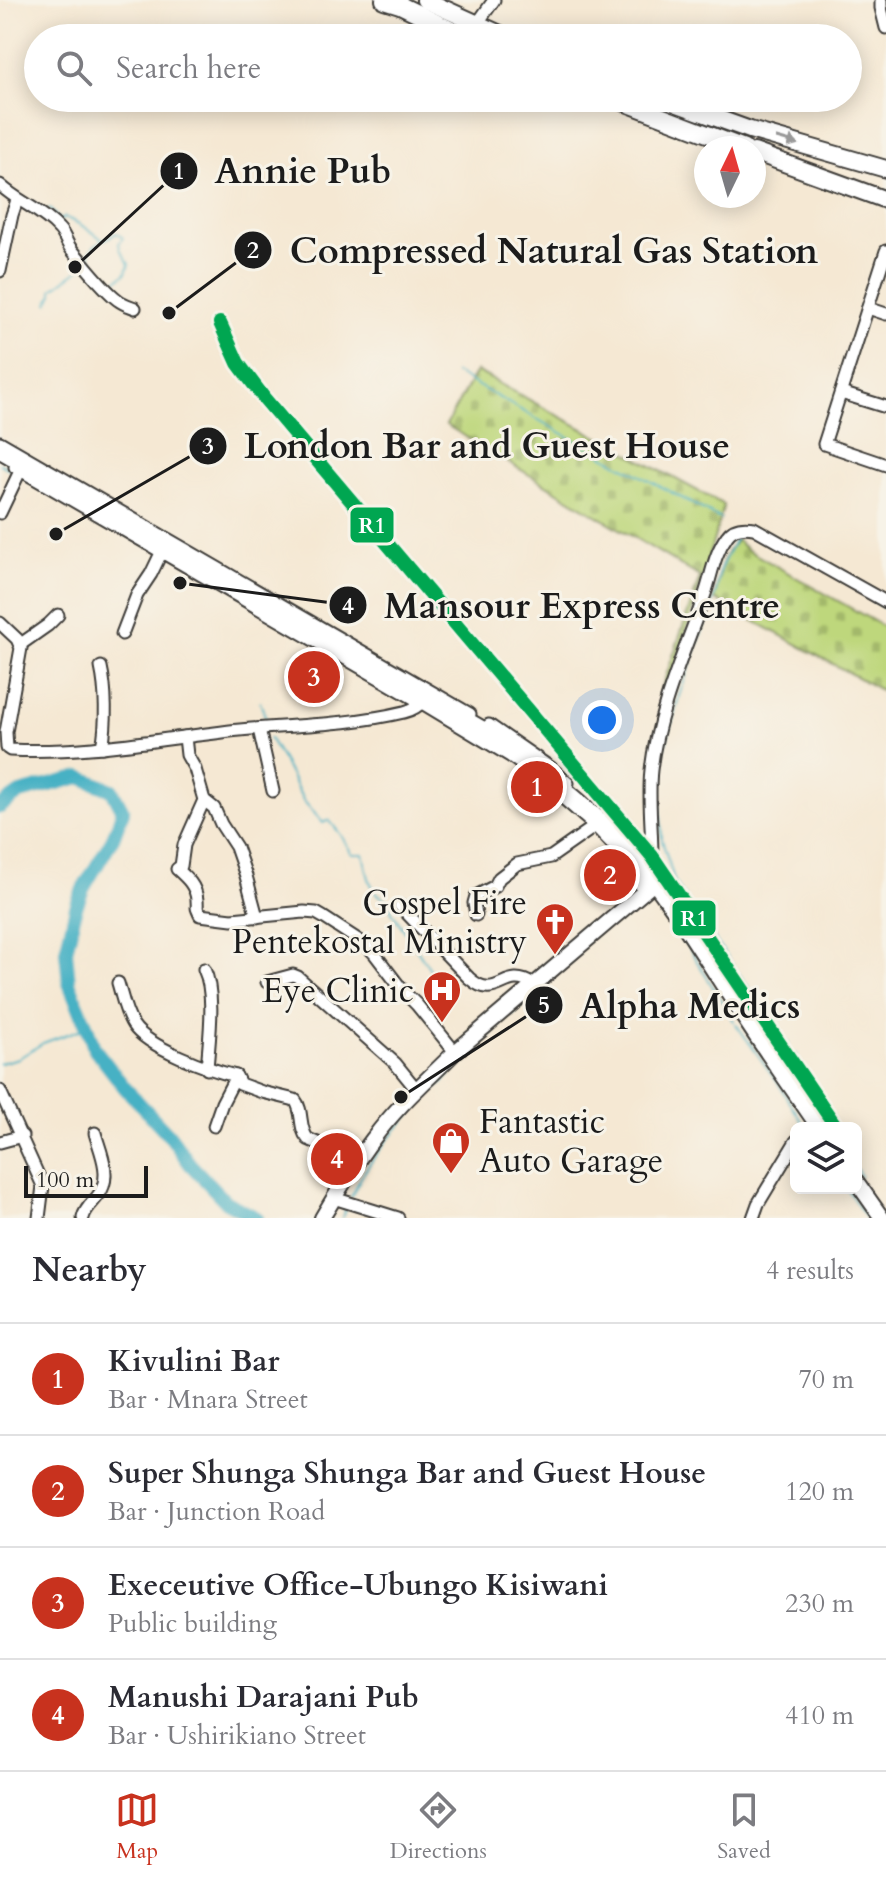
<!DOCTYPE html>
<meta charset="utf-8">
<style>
body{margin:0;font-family:Cardo,serif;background:#f7f7f7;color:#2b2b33}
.controls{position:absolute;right:24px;bottom:24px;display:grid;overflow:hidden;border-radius:12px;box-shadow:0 4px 20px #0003}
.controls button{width:72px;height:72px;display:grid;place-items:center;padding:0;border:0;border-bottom:2px solid #e1e1e2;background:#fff;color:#2b2b33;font:40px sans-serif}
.compass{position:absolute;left:694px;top:136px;width:72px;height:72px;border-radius:50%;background:#fff;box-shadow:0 4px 20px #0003;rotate:5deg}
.scale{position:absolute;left:24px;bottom:20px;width:124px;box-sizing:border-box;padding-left:8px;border:4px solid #1c1c1c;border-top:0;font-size:22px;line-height:28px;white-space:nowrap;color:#1c1c1c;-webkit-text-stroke:6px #f7f3e8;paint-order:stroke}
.you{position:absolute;left:602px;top:720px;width:28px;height:28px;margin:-20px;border:6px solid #fff;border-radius:50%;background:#1a73e8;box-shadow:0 0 0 12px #1a73e833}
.badge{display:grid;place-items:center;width:52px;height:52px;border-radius:50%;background:#c8321e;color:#fff;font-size:26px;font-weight:700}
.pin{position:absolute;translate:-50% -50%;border:4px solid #fff;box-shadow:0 2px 8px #0006}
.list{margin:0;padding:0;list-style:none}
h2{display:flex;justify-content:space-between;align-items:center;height:104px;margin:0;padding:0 32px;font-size:34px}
h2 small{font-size:26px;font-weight:400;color:#7c7c81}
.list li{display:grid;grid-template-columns:52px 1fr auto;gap:24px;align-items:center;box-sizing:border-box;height:112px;padding:0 32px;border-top:2px solid #e1e1e2}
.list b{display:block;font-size:30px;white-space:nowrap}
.list p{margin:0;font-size:26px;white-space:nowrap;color:#7c7c81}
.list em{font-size:26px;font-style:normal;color:#7c7c81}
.icon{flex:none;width:44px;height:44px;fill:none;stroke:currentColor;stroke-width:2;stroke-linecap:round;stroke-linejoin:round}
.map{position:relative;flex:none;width:886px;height:1218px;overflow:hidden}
.search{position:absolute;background:#fff;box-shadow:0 4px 20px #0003;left:24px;right:24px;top:24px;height:88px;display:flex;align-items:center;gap:20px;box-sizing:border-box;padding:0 28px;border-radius:44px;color:#7c7c81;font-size:30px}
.sheet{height:552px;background:#fff}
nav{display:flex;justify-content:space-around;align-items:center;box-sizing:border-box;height:112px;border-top:2px solid #e1e1e2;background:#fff;font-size:22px;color:#7c7c81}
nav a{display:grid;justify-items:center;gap:4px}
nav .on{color:#c8321e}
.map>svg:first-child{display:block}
</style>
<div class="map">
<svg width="886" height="1218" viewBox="0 0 886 1218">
<defs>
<pattern id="cemetery-stones" width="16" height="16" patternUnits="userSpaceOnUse" patternTransform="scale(2)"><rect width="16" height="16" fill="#bed77c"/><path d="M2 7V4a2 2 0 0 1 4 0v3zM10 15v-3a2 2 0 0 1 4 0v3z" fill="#a3b86b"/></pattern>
</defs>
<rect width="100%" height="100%" fill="#f7f3e8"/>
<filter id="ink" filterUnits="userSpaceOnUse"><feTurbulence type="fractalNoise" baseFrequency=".0125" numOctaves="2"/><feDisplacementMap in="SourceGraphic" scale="16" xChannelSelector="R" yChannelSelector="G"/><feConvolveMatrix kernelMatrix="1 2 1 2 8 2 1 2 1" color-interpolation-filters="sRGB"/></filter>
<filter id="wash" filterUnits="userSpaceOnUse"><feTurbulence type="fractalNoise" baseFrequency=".006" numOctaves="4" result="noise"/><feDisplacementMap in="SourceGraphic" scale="32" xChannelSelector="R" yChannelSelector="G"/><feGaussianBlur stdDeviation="1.8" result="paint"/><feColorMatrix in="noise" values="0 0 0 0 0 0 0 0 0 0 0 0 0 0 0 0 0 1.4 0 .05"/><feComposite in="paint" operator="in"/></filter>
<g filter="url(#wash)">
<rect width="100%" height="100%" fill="#f5e8d3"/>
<g fill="url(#cemetery-stones)" stroke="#6d7a4c" stroke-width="2">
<path d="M476,371l248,134 -55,184 -7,-1 38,-111 -254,-152z"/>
<path d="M737,540l9,9 140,79v56l-2,8 -170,-93c6,-22 6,-43 23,-59z"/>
</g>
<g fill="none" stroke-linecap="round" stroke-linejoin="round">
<g stroke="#46b1c4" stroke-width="2">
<path d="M49,208l11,13 4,-4c15,6 27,13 39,23l-8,5 -6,8 5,12h-2"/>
<path d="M103,240l14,-7 6,5 -4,5 1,6 9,15 -3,9 -17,13"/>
<path d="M48,303l5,-9v-5l28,-21"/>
<path d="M455,373l130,73 136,73"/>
<path d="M0,464l12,6"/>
<path d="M738,533l-18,36 -4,24 -36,100 -19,68 -2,18 3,61 13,43 114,162"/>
<path d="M870,599l16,10"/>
<path d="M260,702l7,19"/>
<path d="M269,738l14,23 20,39 20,23 6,-3 12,15 11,19h11c5,18 5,39 25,46l4,12 42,63 6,19"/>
<path d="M661,881l5,7"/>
<path d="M679,906l98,146"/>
<path d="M666,914l12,16v6l7,6 49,79"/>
<path d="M511,1015l38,-31"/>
<path d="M736,1024l39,55"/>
<path d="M795,1054l26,43"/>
<path d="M0,1063l19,-5 24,-15 44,-16"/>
<path d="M787,1065l42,63"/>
<path d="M459,1066l42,-43"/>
<path d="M776,1080l30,48"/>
<path d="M856,1169l5,7"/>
<path d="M846,1188l20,30"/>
<path d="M351,1197c21,-47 62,-87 99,-122"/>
<path d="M342,1218l4,-12"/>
</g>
<path stroke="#46b1c4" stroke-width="14" d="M0,807l20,-14 60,-16 32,13 11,21 -10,27 -30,51 -7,18 -10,44 3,32 18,44 7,21 31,40 45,48 20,28 36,38 31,16"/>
</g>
</g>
<g filter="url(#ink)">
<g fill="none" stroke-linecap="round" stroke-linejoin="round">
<defs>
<g id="minor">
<path d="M881,1v7l5,20"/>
<path d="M477,24l17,-24"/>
<path d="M0,185c18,17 42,25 59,44 6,6 7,14 13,21 13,15 31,39 46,50 5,4 12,6 17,8"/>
<path d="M886,251l-62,193 62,21"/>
<path d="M0,271l12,-56 5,-15"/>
<path d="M868,308l18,6"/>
<path d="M841,393l45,14"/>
<path d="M0,442l470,272"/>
<path d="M15,467l407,236 88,53 30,22 55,48 39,41 9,25"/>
<path d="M0,513l20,-42"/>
<path d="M0,623l17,16 4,9 -15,84 1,16 3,2c77,4 154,-12 230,-20 55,-5 110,-5 164,-18 8,-2 15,-6 20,-12"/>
<path d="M122,634l15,-39 14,-21 13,-27"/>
<path d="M21,644l27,-19 10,-10"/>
<path d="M101,667c5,22 6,57 1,80"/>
<path d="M489,725l62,43 17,15"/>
<path d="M259,729l14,62"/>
<path d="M185,737l2,18 8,14 9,31 -20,45 -3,21 -4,3c10,9 19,17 20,31 1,13 -2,3 3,15l32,4 72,-7 12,1 7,4 43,28 8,8 29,38 14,14 38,47"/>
<path d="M204,800l10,8 7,16 15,23 10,29 11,41"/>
<path d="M624,836l28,28"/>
<path d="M651,866l1,-10c0,-27 -4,-60 -1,-86 7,-61 34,-119 54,-176 7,-20 9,-40 22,-58 6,-9 16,-10 27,-8l132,74"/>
<path d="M400,906l69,72c29,26 35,-13 64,7"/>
<path d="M476,915l-2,-12 2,-7 19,-10 4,-8 18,-14 34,-7 50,-35"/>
<path d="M204,969c12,25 5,71 3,100"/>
<path d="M267,982l26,-7 5,2 97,86 22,27"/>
<path d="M118,983c4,13 7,30 15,42 15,23 77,45 103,51l4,8 22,8 33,8c9,11 3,28 13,39l51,22"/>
<path d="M0,1091l43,95 -4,32"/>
<path d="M214,1126l8,-23 14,-27"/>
<path d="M0,1142l22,-6"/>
<path d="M340,1200l58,18"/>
<path d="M83,1218c2,-11 13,-17 18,-27 10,-18 -1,-40 -6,-58"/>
<path d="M753,1218l5,-14 38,-63"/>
</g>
<g id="major">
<path d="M0,451l487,280c50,35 99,70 139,117 45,52 80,112 118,170 24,37 50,73 75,110"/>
<path d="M856,1181l26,37"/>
<path d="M322,1218c16,-27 32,-54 51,-79 23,-32 54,-59 82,-87l199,-169"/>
</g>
<g id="highway">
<path d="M384,0l16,5 68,33"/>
<path d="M425,0l84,38"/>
<path d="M613,98l131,50"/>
<path d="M661,98l89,32 136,39"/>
<path d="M754,152l132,48"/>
</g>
</defs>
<use href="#minor" stroke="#3d3b37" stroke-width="15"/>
<use href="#major" stroke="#3d3b37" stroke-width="18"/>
<use href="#highway" stroke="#3d3b37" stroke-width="20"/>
<use href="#minor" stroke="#fff" stroke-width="11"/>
<use href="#major" stroke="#fff" stroke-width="14"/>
<use href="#highway" stroke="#fff" stroke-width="16"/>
<defs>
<path id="rail-1" d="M220,323l18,40 26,35 388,458 185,272"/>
</defs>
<use href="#rail-1" stroke="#f7f3e8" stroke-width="20"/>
<use href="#rail-1" stroke="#00a651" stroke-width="14"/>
</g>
<defs><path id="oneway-solid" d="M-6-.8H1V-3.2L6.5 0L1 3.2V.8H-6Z" transform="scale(2)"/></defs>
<use fill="#999" href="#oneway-solid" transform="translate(787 141) rotate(16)"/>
</g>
<defs>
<symbol id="church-pin" viewBox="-11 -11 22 30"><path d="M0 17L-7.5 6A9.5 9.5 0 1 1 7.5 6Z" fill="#c8321e" stroke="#f7f3e8"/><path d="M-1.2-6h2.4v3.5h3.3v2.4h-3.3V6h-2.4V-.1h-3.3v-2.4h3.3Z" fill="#fff"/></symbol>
<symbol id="hospital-pin" viewBox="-11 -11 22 30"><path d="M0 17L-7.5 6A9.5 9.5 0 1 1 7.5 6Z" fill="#c8321e" stroke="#f7f3e8"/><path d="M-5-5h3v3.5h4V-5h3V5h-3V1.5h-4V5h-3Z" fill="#fff"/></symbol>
<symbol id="shop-pin" viewBox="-11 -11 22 30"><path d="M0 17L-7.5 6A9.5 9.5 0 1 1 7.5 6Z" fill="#c8321e" stroke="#f7f3e8"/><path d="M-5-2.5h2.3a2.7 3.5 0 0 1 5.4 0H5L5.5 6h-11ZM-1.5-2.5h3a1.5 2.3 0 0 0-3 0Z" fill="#fff"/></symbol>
</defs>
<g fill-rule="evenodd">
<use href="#church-pin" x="533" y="900" width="44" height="60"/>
<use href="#hospital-pin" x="420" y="968" width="44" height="60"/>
<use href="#shop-pin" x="429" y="1119" width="44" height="60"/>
</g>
<g text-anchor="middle" stroke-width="6" stroke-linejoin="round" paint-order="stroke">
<g font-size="34" fill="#1c1c1c" stroke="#f7f3e8" text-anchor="end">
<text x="527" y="914">Gospel Fire<tspan x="527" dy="39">Pentekostal Ministry</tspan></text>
<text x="414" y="1002">Eye Clinic</text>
<text x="479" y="1133" text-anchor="start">Fantastic<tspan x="479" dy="39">Auto Garage</tspan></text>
</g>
</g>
<path fill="none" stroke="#1c1c1c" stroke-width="3" d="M75 267L179 171M169 313L253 250M56 534L208 446M180 583L348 605M401 1097L544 1005"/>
<g fill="#1c1c1c" stroke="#f7f3e8" stroke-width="3">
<circle cx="75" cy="267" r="8"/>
<circle cx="169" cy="313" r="8"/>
<circle cx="56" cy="534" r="8"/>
<circle cx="180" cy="583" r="8"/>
<circle cx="401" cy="1097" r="8"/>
<circle cx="179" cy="171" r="20"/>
<circle cx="253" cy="250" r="20"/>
<circle cx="208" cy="446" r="20"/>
<circle cx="348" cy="605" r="20"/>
<circle cx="544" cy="1005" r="20"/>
</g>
<g font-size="24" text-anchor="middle" font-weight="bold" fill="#fff">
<text x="179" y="179">1</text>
<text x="253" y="258">2</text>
<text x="208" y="454">3</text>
<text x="348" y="614">4</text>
<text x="544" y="1013">5</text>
</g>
<g font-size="36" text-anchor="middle" font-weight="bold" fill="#1c1c1c" stroke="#f7f3e8" stroke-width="6" stroke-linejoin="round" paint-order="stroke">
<text x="303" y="183">Annie Pub</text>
<text x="554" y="263">Compressed Natural Gas Station</text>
<text x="487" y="458">London Bar and Guest House</text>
<text x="582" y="618">Mansour Express Centre</text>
<text x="690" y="1018">Alpha Medics</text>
</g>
<g stroke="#f7f3e8" stroke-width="3">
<rect x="349" y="506" width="46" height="38" rx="8" fill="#00a651"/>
<rect x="671" y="899" width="46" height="38" rx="8" fill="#00a651"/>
</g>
<g font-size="22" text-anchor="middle" font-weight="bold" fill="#fff">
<text x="372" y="533">R1</text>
<text x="694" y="926">R1</text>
</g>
</svg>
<div class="controls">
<button><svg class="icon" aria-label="layers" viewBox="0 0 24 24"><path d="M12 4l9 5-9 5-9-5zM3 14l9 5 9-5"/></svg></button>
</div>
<svg class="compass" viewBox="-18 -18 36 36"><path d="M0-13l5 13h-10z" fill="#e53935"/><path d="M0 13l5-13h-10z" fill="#7c7c81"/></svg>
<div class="scale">100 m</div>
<div class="you"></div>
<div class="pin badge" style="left:537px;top:787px">1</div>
<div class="pin badge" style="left:610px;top:875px">2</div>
<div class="pin badge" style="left:314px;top:677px">3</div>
<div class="pin badge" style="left:337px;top:1159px">4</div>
<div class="search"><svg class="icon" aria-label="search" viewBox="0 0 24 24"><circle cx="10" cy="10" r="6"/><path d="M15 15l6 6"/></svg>Search here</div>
</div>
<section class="sheet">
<h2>Nearby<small>4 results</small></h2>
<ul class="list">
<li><span class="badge">1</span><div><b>Kivulini Bar</b><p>Bar · Mnara Street</p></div><em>70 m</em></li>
<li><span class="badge">2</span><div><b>Super Shunga Shunga Bar and Guest House</b><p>Bar · Junction Road</p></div><em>120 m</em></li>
<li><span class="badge">3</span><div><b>Execeutive Office-Ubungo Kisiwani</b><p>Public building</p></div><em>230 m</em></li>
<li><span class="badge">4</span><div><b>Manushi Darajani Pub</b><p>Bar · Ushirikiano Street</p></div><em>410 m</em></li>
</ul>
</section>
<nav>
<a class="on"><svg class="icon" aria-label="map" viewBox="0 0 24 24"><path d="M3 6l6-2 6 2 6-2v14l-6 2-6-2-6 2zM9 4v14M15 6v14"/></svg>Map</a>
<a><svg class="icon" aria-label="directions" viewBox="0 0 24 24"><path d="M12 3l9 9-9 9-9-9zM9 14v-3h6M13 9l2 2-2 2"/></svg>Directions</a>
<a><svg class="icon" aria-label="saved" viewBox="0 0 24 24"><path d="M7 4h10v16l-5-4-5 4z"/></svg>Saved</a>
</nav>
